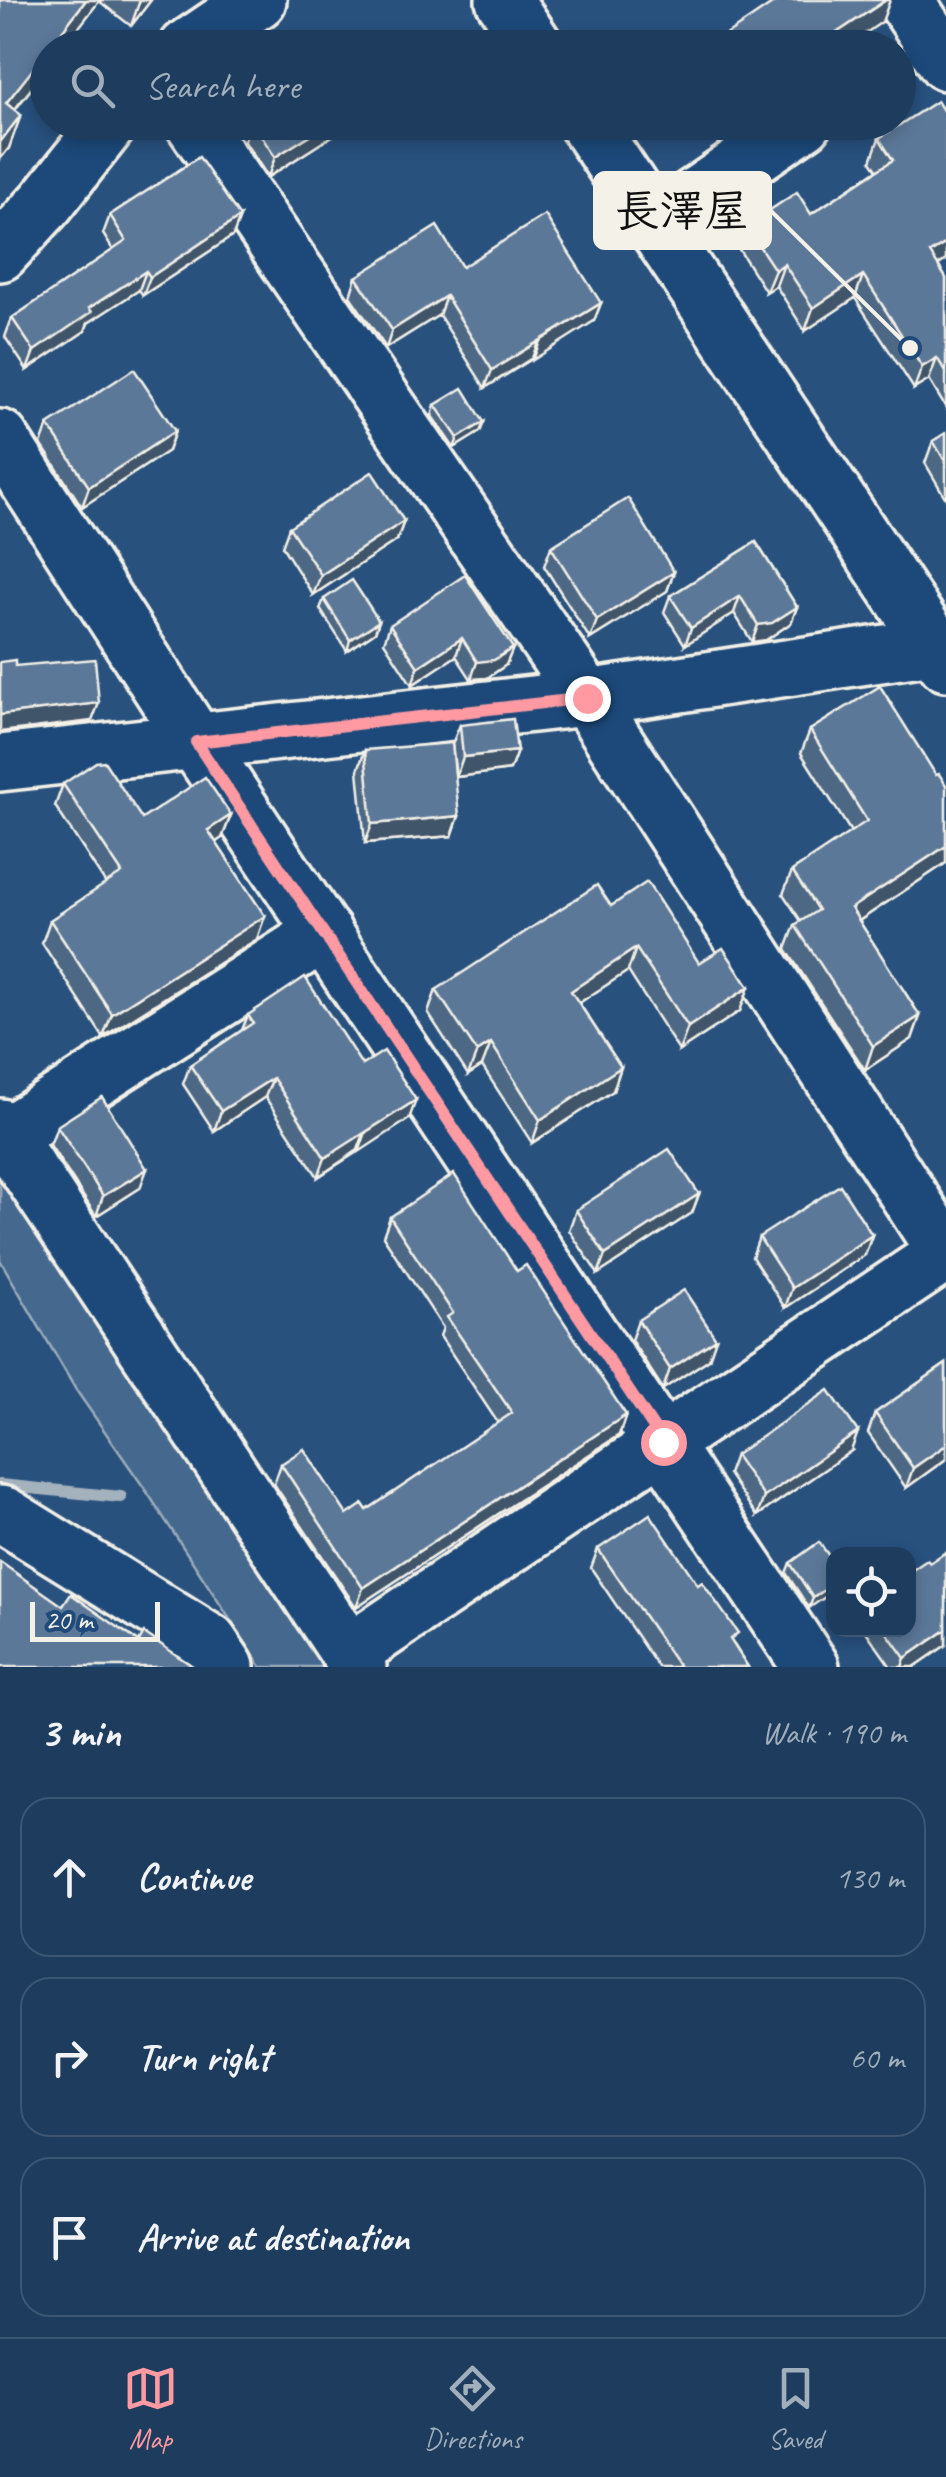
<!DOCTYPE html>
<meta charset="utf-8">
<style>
body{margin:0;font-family:Caveat,"Klee One",sans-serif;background:#264464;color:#f1f3f6}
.controls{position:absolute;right:30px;bottom:30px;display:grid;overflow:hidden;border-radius:20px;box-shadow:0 5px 15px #0003}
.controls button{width:90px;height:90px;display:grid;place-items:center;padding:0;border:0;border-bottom:2px solid #3c5673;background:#1e3d5e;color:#f1f3f6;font:50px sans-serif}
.scale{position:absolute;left:30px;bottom:25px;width:130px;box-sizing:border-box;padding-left:10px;border:5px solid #f4f1e8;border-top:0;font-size:28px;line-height:35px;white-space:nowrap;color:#f4f1e8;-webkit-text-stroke:8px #1f4a7a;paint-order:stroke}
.stop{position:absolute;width:30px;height:30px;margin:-22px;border:8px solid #ff9aa2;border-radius:50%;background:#fff}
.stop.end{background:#ff9aa2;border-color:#fff;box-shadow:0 2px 10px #0008}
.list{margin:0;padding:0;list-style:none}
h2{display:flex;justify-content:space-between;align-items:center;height:130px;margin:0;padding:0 40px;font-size:42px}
h2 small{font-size:32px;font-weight:400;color:#a1aebc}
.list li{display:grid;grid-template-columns:65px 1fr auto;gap:30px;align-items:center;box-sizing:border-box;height:160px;margin:0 20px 20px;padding:0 20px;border:2px solid #3c5673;border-radius:30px}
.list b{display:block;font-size:38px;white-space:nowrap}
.list em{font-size:32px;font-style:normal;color:#a1aebc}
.icon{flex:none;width:55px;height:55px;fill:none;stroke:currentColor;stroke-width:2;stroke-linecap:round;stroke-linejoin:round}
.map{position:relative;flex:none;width:946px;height:1667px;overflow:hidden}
.search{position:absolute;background:#1e3d5e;box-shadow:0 5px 15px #0003;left:30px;right:30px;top:30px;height:110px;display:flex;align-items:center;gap:25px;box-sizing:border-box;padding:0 35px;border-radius:55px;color:#a1aebc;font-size:38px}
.sheet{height:670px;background:#1e3d5e}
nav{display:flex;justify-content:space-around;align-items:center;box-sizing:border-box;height:140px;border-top:2px solid #3c5673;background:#1e3d5e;font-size:28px;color:#a1aebc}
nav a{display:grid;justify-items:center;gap:5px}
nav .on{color:#ff9aa2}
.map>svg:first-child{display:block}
</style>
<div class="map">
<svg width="946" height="1667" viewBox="0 0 946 1667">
<rect width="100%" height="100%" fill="#28517e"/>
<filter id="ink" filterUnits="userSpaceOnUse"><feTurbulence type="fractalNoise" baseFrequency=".01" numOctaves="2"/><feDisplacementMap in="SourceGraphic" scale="20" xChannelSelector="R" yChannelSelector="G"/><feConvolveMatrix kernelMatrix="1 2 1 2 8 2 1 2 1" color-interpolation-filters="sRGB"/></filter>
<g filter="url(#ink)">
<path fill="#45688e" stroke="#9cacbb" stroke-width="2.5" d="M0,1155l342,512h-81l-114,-175 -71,-102 -76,-130z"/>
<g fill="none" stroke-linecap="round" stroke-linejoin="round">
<path stroke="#a4b2be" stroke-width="12" d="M0,1485l121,12"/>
<defs>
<g id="minor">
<path d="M504,0l32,48"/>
<path d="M905,0l41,62"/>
<path d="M187,48l71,-48"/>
<path d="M193,122l394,576 359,555 -597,400"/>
<path d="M586,122l360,541"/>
<path d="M653,225l151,-103"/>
<path d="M0,253l46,-50 64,-81"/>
<path d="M0,438l196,304 615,925"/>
<path d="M0,763l587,-65 359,-54"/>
<path d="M0,1127l358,540"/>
<path d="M6,1136l318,-203"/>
<path d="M0,1514l4,1 205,127 17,25"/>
</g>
</defs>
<use href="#minor" stroke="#f4f1e8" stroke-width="62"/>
<use href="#minor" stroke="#1f4a7a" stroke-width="55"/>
</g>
<g fill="#4e6784" stroke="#f4f1e8" stroke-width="2.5">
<path d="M0,0h151l-20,26 -32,-25 -36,47h-15v19l-33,43 -6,38 -9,11z"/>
<path d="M946,115v145l-8,5 8,13v130l-17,-28 -15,9 -59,-91 -50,33 -29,-45 -10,6 -28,-44 8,-22 65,-12 66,-44 -6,-9 8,-23z"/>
<path d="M241,122h113l-86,55 -24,-36 2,-5 -6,-11z"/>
<path d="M705,122h43l-30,21z"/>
<path d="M110,215l130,2 -7,19 -90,59 -4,-5 -51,33 -3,8 -58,39 -22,-33 7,-19 101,-68 -10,-16z"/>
<path d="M462,267l139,36 -7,18 -109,67 -46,-73 -53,33 -36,-52 6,-19z"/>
<path d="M435,405l49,17 -4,10 -26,16 -22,-32z"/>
<path d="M48,425l127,6 -7,20 -86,56 -41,-63z"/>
<path d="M946,433v66l-21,-36 8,-22z"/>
<path d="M404,521l-7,19 -84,55 -31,-49 7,-19z"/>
<path d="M756,542l41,65 -6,16 -25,17 -14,2 -18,-29 -49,32 -21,-33 6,-16z"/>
<path d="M551,547l123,25 -7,19 -77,48 -46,-73z"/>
<path d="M324,599l55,22 -4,11 -28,19 -27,-42z"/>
<path d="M390,625l123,23 -7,17 -19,13 -16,1 -15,-23 -44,29 -28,-43z"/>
<path d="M460,725l57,26 -7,19 -54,7 -4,-33z"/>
<path d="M810,730l126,45 10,88 -87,58 61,95 -8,23 -47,31 -79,-121 9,-24 6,-4 -18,-27 9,-23 59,-39 -50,-79z"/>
<path d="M365,750l94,66 -7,20 -87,7 -7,-73z"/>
<path d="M63,784l79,35 89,-4 -9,23 -6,4 41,97 -154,98 -61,-94 8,-23 56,-36 -51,-78z"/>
<path d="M611,906l88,57 41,48 -61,40 -51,-80 -49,32 42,64 -8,24 -81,52 -50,-77 -14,9 -40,-62 8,-23z"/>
<path d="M248,1015l114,50 47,54 -91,58 -53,-80 -51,34 -31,-47 7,-19 52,-35z"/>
<path d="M57,1126l83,62 -44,28 -46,-71z"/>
<path d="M699,1194l-7,19 -94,61 -29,-44 7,-20z"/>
<path d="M390,1217l127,54 109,144 -7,20 -263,172 -82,-123 7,-20 66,51 20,-5 131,-87 -58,-87 3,-8 -60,-92z"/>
<path d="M872,1235l-7,20 -80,53 -33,-51 7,-20z"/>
<path d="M638,1320l71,39 -46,30 -32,-49z"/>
<path d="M946,1364v95l-40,29 -38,-55 7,-20z"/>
<path d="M851,1451l-94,65 -29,-42 7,-19z"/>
<path d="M598,1549l136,96 14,22h-90l-67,-99z"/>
<path d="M946,1552v93l-32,22h-23l-26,-37h43l22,-67z"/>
<path d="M790,1563h44l-25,45 -23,-35z"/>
</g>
<g fill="#40546b" stroke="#f4f1e8" stroke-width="2.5">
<path d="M86,0h14l-37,48h-14z"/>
<path d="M140,0h11l-20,26z"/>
<path d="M886,0h4l-8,22 -38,26h-17l5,-12z"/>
<path d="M48,50v17l-48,61 6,-25z"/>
<path d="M21,115l-12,33 -9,11v-17z"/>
<path d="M331,122h23l-86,55 7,-20z"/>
<path d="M726,122h22l-30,21z"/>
<path d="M240,217l-7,19 -90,59 7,-18z"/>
<path d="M946,243v17l-24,16 8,-23z"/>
<path d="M784,264l-8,22 -10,6 9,-22z"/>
<path d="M146,271l-7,19 -51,33 -3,8 -58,39 7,-19 55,-43z"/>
<path d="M863,275l-8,23 -50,33 8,-23z"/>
<path d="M446,296l-7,19 -53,33 6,-18z"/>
<path d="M601,303l-7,18 -61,39 7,-19z"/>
<path d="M539,340l-7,18 -47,30 7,-18z"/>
<path d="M937,358l-8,22 -15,9 8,-22z"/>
<path d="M484,422l-4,10 -26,16 4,-10z"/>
<path d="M175,431l-7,20 -86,56 7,-20z"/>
<path d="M404,521l-7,19 -84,55 8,-20z"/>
<path d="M674,572l-7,19 -77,48 7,-19z"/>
<path d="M740,596l-6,17 -49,32 6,-17z"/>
<path d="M797,607l-6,16 -25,17 -14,2 6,-17z"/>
<path d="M379,621l-4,11 -28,19 3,-11z"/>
<path d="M462,638l-6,18 -44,29 6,-18z"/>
<path d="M513,648l-7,17 -19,13 -16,1 6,-17z"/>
<path d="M99,703l-7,18 -92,11v-17l3,-1z"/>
<path d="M517,751l-7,19 -54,7 7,-20z"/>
<path d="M231,815l-9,23 -22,15 8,-23z"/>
<path d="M459,816l-7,20 -87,7 7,-19z"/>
<path d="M946,846v17l-104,69 9,-24z"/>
<path d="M265,916l-8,23 -154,98 9,-23z"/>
<path d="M636,948l-8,23 -66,43 9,-23z"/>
<path d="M749,987l-9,24 -61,40 9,-24z"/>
<path d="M920,1016l-8,23 -47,31 8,-24z"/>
<path d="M491,1043l-9,23 -14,9 9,-23z"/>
<path d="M621,1067l-8,24 -81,52 8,-23z"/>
<path d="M273,1078l-8,19 -51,34 7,-20z"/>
<path d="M416,1100l-7,19 -50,33 7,-20z"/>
<path d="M365,1131l-7,19 -40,27 7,-19z"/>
<path d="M147,1169l-7,19 -44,28 7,-20z"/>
<path d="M699,1194l-7,19 -94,61 7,-19z"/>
<path d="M872,1235l-7,20 -80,53 7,-20z"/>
<path d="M716,1339l-7,20 -46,30 7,-20z"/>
<path d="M626,1415l-7,20 -263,172 7,-19z"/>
<path d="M858,1432l-7,19 -94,65 7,-19z"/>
<path d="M946,1445v14l-40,29 7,-20z"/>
<path d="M834,1583v8l-25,17 4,-10z"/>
<path d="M946,1630v15l-32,22h-12l3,-9z"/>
</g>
<g fill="#5b7899" stroke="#f4f1e8" stroke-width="2.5">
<path d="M0,0h86l-37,48h-1v2l-42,53 15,12 -21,27z"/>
<path d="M778,0h108l-54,36 7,12h-132z"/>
<path d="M937,101l9,14v128l-16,10 16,25v94l-9,-14 -15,9 -59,-92 -50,33 -29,-44 -9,6 -29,-44 51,-34 14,22 82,-54 -14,-22z"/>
<path d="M252,122h79l-56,35z"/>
<path d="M199,157l41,60 -90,60 -4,-6 -57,37 3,4 -58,39 -22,-33 114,-77 -16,-26z"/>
<path d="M545,215l56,88 -109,67 -46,-74 -54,34 -36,-53 81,-51 25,41z"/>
<path d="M134,369l41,62 -86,56 -41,-62z"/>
<path d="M463,388l21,34 -26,16 -23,-33z"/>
<path d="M946,433v30l-13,-22z"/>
<path d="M372,472l32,49 -83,54 -32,-48z"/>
<path d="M628,498l46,74 -77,48 -46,-73z"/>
<path d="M756,542l41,65 -25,16 -14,2 -18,-29 -49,32 -21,-32z"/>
<path d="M465,575l48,73 -19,12 -17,2 -15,-24 -44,29 -28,-42z"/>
<path d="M352,580l27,41 -29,19 -26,-41z"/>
<path d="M95,659l4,44 -99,12v-53l15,-2v6z"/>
<path d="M880,686l56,89 3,-1 7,11v61l-95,62 69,108 -47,30 -78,-121 23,-15 -26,-39 75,-50 -57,-91z"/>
<path d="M513,719l4,32 -54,6 -3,-32z"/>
<path d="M452,743l7,73 -87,8 -7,-74z"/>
<path d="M104,761l38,58 63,-42 26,38 -23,15 57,86 -153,98 -62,-94 72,-47 -59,-89 33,-22z"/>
<path d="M647,882l52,81 24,-15 26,39 -61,40 -52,-79 -65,43 50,76 -81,53 -49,-77 -14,9 -41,-62 161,-105 14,21z"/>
<path d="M305,977l57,88 22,-14 32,49 -91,58 -52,-80 -52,33 -31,-46 63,-42 -5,-8z"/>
<path d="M102,1097l45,72 -44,27 -46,-70z"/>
<path d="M669,1149l30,45 -94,61 -29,-45z"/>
<path d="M454,1174l63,97 9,-6 100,150 -263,173 -82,-124 23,-15 43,66 16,-11 4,6 145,-97 -65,-96 6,-4 -63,-96z"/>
<path d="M840,1185l32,50 -80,53 -33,-51z"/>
<path d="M684,1290l32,49 -46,30 -32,-49z"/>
<path d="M946,1364v81l-33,23 -38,-55z"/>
<path d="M829,1390l29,42 -94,65 -29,-42z"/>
<path d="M650,1514l48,71 4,-3 36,51 -8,6 18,28h-69l-81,-118z"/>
<path d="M819,1542l15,21v20l-21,15 -23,-35z"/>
<path d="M946,1552v78l-41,28 -20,-28h23v-57l19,-13 3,3z"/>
<path d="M0,1562l63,44 8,-12 68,48 5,-9 50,34h-194z"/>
</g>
</g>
<g fill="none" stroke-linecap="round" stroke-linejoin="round" filter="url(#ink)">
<path stroke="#ff9aa2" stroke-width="12" d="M587,698l-391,44 467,700"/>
</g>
<path fill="none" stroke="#f4f1e8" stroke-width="4" d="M910 348L770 210"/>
<circle fill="#f4f1e8" stroke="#1f4a7a" stroke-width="4" cx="910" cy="348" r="10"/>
<rect fill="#f4f1e8" stroke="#f4f1e8" stroke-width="4" x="595" y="173" width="175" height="75" rx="10"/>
<g font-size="45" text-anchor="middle" font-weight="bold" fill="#111">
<text x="682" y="226">長澤屋</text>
</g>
</svg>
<div class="controls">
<button><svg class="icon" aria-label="locate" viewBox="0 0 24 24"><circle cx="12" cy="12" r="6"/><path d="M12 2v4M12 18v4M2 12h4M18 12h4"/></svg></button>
</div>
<div class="scale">20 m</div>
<div class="stop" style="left:663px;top:1442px"></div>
<div class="stop end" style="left:587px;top:698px"></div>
<div class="search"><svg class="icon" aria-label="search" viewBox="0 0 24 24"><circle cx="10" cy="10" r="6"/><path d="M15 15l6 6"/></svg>Search here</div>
</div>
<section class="sheet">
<h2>3 min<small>Walk · 190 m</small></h2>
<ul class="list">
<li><svg class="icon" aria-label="ahead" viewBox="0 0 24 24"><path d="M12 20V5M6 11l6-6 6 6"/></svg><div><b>Continue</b></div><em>130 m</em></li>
<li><svg class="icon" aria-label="right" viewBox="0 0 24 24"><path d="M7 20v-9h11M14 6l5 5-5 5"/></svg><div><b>Turn right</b></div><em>60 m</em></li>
<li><svg class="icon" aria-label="arrive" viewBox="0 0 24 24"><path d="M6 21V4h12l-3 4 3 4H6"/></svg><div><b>Arrive at destination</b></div></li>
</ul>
</section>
<nav>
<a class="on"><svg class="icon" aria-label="map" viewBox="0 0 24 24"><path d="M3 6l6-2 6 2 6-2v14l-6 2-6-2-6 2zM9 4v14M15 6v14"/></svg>Map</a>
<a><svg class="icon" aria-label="directions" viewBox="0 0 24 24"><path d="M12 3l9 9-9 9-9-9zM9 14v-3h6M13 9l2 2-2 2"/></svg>Directions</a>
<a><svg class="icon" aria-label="saved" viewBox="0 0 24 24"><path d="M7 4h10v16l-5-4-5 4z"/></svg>Saved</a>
</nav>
